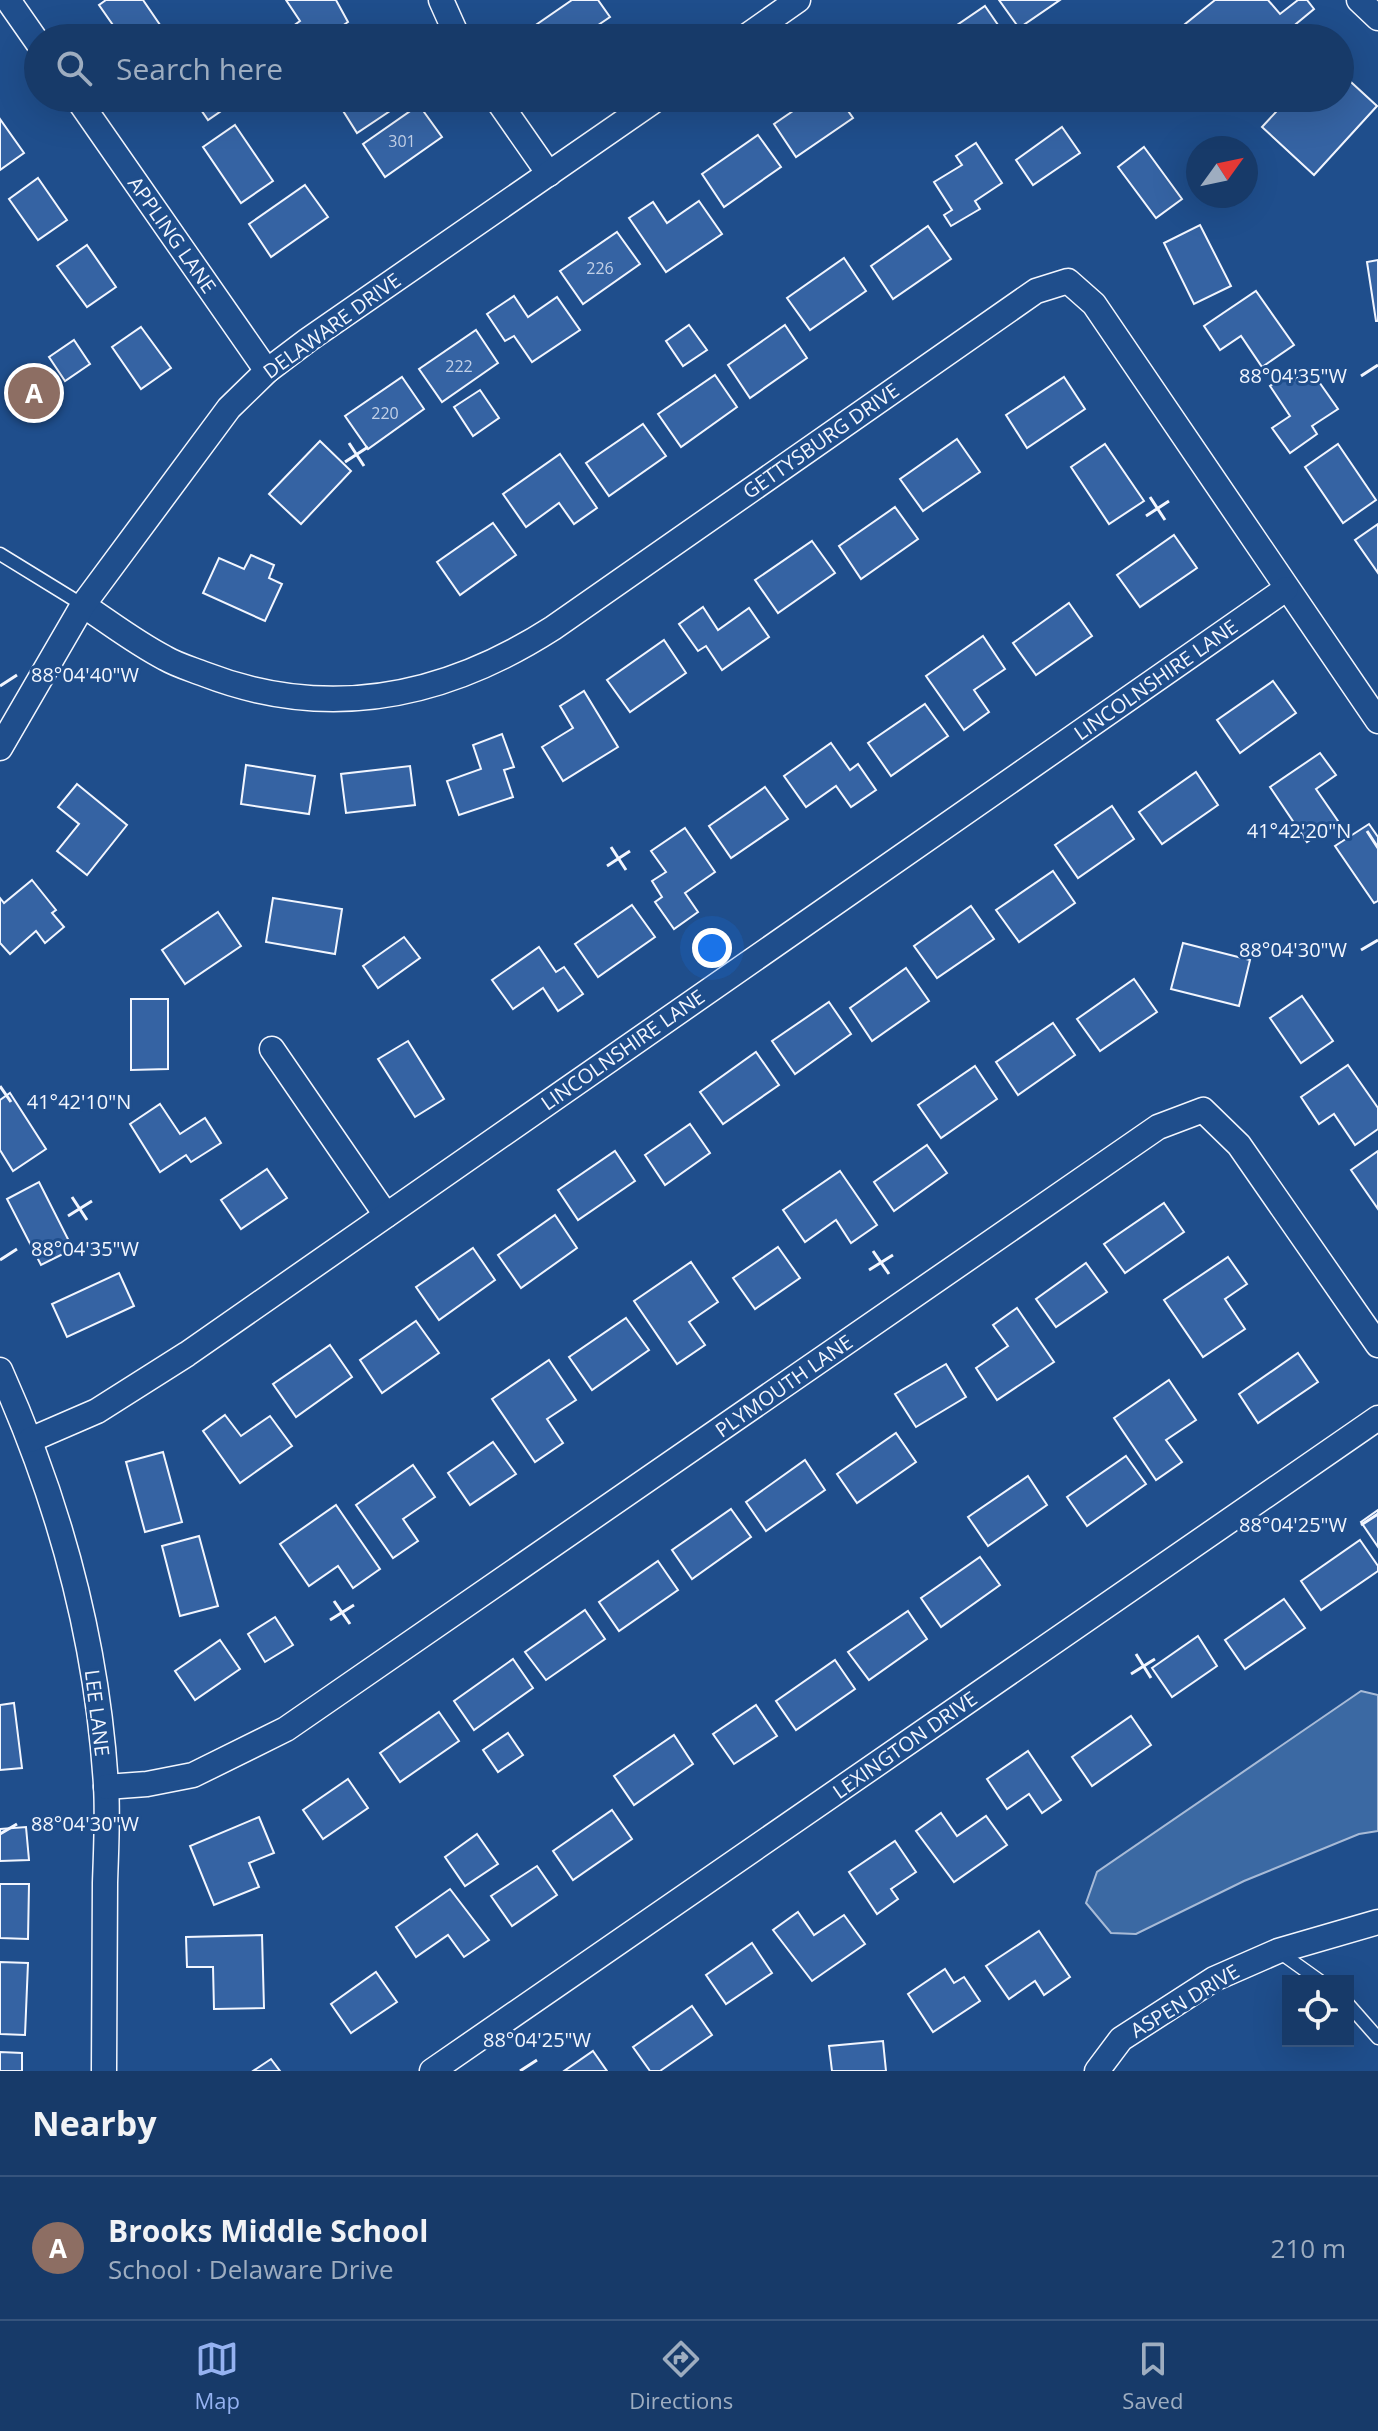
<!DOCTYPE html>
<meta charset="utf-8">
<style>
body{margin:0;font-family:"Open Sans",sans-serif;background:#244571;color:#f1f3f6}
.controls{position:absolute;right:24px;bottom:24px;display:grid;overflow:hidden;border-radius:0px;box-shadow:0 8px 32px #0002}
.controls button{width:72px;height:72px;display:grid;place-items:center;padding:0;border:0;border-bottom:2px solid #36547d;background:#173a69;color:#f1f3f6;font:40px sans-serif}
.compass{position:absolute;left:1186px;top:136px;width:72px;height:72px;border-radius:50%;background:#173a69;box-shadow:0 8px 32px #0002;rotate:57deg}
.you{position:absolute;left:712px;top:948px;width:28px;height:28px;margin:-20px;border:6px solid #fff;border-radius:50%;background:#1a73e8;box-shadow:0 0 0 12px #1a73e833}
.badge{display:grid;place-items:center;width:52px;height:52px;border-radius:50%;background:#95b2f1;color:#fff;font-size:26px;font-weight:700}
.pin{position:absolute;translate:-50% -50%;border:4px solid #fff;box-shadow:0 2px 8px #0006}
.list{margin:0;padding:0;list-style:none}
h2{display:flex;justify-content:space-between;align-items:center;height:104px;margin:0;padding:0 32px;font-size:34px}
h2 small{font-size:26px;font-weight:400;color:#9eadc0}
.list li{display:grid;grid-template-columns:52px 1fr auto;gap:24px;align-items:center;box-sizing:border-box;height:144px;padding:0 32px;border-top:2px solid #36547d}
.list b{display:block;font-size:30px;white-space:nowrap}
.list p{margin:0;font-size:26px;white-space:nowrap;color:#9eadc0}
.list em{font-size:26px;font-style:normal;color:#9eadc0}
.icon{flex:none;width:44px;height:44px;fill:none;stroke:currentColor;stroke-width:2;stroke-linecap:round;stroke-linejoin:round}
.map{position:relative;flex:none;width:1378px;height:2071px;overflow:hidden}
.search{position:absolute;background:#173a69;box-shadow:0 8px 32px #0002;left:24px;right:24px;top:24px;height:88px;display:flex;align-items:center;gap:20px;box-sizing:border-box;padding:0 28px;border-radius:44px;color:#9eadc0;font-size:30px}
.sheet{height:248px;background:#173a69}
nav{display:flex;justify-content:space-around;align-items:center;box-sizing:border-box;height:112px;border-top:2px solid #36547d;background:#173a69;font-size:22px;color:#9eadc0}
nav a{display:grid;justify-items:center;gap:4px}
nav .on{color:#95b2f1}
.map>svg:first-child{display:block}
</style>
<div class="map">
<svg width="1378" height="2071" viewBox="0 0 1378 2071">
<rect width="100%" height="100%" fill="#1f4e8c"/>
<path fill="#3b69a3" stroke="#a8bbd7" stroke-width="2" d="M1361,1691l17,4v136l-19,3 -115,47 -108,53 -25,-1 -25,-30 11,-31z"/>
<g fill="#3563a3" stroke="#f2f6ff" stroke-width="2">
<path d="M106,0h37l26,38h-47l-23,-33z"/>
<path d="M286,0h50l12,22 -24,16h-24l-7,-12 7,-5z"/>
<path d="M572,0h26l12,17 -31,21h-42l-7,-9z"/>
<path d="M999,0h61l-41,28z"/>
<path d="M1215,0h53l12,14 18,-14h9l7,9 -35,29h-101l-4,-5z"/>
<path d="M985,6l22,32h-69z"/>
<path d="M1340,72l37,34 -63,69 -52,-48 27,-29h51z"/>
<path d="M193,98h47l-32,22z"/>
<path d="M335,98h46l9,13 -33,22z"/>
<path d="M812,98h27l14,20 -57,39 -22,-33z"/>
<path d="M419,105l23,32 -57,40 -22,-33z"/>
<path d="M0,119l24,34 -24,17z"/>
<path d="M235,125l38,56 -32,22 -38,-56z"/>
<path d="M1062,127l18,26 -47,32 -17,-25z"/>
<path d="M758,135l23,32 -57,40 -22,-33z"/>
<path d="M976,143l26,40 -27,18 5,8 -29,17 -7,-11 8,-5 -18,-28 28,-17 -6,-9z"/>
<path d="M1144,147l38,52 -26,19 -38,-51z"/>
<path d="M38,178l29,42 -29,20 -29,-41z"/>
<path d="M305,185l23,32 -57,40 -22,-33z"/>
<path d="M699,201l23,33 -56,38 -37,-54 24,-16 14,21z"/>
<path d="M1200,225l31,61 -37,18 -30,-61z"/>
<path d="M928,226l23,33 -58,40 -22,-33z"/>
<path d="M617,232l23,32 -57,40 -23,-33z"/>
<path d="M87,245l29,42 -29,20 -30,-41z"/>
<path d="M844,258l22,33 -56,39 -23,-32z"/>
<path d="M1378,260v61h-2l-9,-59z"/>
<path d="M1256,291l38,54 -32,22 -21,-31 -21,14 -16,-24z"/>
<path d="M514,296l14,21 29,-20 23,33 -48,32 -18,-26 -9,5 -18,-27z"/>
<path d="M689,325l18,25 -24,16 -17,-25z"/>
<path d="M785,325l22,33 -57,40 -22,-33z"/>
<path d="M141,327l30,41 -30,21 -29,-42z"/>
<path d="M476,330l22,33 -56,39 -23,-33z"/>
<path d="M74,340l16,24 -25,17 -16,-24z"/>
<path d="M1310,369l28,40 -26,17 5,8 -27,19 -18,-25 18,-12 -20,-30 18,-13 5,8z"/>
<path d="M715,375l22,32 -56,40 -23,-33z"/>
<path d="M402,377l22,32 -56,40 -23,-33z"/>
<path d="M1064,377l21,32 -58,39 -21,-33z"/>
<path d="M480,390l19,28 -26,18 -19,-29z"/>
<path d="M643,424l23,32 -57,40 -23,-33z"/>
<path d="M957,439l23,33 -57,39 -23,-32z"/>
<path d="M320,441l31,30 -50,53 -32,-30z"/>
<path d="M1105,444l39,57 -35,23 -38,-57z"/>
<path d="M1338,444l38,56 -33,23 -38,-56z"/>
<path d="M560,454l37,54 -23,16 -15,-21 -33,24 -23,-33z"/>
<path d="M895,507l23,32 -57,40 -22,-33z"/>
<path d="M493,523l23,32 -56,40 -23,-33z"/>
<path d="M1378,524v49l-23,-33z"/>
<path d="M1174,535l23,33 -57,39 -23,-32z"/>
<path d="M812,541l23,32 -57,40 -23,-33z"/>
<path d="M251,555l23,10 -5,13 13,6 -17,37 -62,-28 16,-35 25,11z"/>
<path d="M1069,603l23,33 -56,39 -23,-32z"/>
<path d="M703,607l15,23 31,-22 20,29 -47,33 -16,-24 -8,5 -19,-27z"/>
<path d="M983,636l22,33 -31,21 15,22 -25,18 -38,-54z"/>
<path d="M664,640l22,33 -56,39 -23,-32z"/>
<path d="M1273,681l23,32 -56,40 -23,-33z"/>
<path d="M584,691l34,56 -55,34 -21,-34 31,-19 -13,-22z"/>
<path d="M925,704l23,32 -57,40 -23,-33z"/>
<path d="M502,734l12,33 -10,3 9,27 -54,18 -12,-34 34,-12 -8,-24z"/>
<path d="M831,743l19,27 8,-6 18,26 -25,17 -15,-21 -30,21 -22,-31z"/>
<path d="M1320,753l16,22 -20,14 22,32 -31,21 -37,-55z"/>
<path d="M246,765l69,11 -6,38 -68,-10z"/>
<path d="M410,766l5,39 -69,8 -5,-39z"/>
<path d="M1196,772l22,33 -56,39 -23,-32z"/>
<path d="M77,784l50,41 -40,50 -30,-24 22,-27 -21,-17z"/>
<path d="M765,787l23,32 -57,39 -22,-32z"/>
<path d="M1112,806l22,33 -56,39 -23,-33z"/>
<path d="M1369,824l9,13v64l-4,2 -39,-57z"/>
<path d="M685,828l30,44 -30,21 13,19 -24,17 -19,-27 7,-5 -10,-16 14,-9 -15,-21z"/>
<path d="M1053,871l22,32 -56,39 -23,-32z"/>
<path d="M32,880l24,30 -4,3 12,14 -19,16 -9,-12 -26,23 -10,-11v-45l4,5z"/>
<path d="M273,898l69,11 -7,45 -69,-12z"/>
<path d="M632,905l23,32 -57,40 -23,-33z"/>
<path d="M971,906l23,33 -57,39 -23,-32z"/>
<path d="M218,912l23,34 -56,38 -23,-34z"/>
<path d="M404,937l16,21 -42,30 -15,-22z"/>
<path d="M1183,943l67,17 -11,46 -68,-17z"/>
<path d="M539,947l17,25 8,-5 19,27 -25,17 -15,-23 -30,21 -21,-29z"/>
<path d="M906,968l23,33 -57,40 -22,-33z"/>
<path d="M1134,979l23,33 -57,39 -23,-32z"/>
<path d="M1302,996l31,45 -32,22 -31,-45z"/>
<path d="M131,999h37v70l-37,1z"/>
<path d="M829,1002l22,32 -56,40 -23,-33z"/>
<path d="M1053,1023l22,32 -57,40 -22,-33z"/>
<path d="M408,1041l36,58 -29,18 -37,-58z"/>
<path d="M756,1052l23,33 -56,39 -23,-32z"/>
<path d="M1348,1065l30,43v21l-23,16 -21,-31 -15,10 -18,-27z"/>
<path d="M975,1066l22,33 -56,39 -23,-33z"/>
<path d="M10,1093l36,56 -33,22 -13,-21v-50z"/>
<path d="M160,1104l20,30 25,-16 16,25 -30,19 -5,-7 -26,17 -30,-48z"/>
<path d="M690,1124l20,29 -45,32 -20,-30z"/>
<path d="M927,1145l20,28 -53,38 -20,-29z"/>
<path d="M615,1151l20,30 -57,39 -20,-30z"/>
<path d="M1378,1151v58l-27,-39z"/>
<path d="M267,1169l20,29 -46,31 -20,-29z"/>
<path d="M840,1171l37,54 -26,18 -15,-23 -31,22 -22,-32z"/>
<path d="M39,1182l34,67 -32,16 -34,-66z"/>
<path d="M1164,1203l20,29 -59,41 -21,-29z"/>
<path d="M555,1215l22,33 -56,40 -23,-33z"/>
<path d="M778,1247l22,31 -45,31 -22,-31z"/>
<path d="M473,1248l22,32 -56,40 -23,-33z"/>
<path d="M1228,1257l19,27 -22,15 20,30 -42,28 -39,-57z"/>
<path d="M691,1262l27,40 -29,20 16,23 -28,19 -43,-63z"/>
<path d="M1086,1263l21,29 -51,35 -20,-28z"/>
<path d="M119,1273l15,33 -67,31 -15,-33z"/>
<path d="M1017,1308l37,54 -57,38 -21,-32 32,-22 -15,-21z"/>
<path d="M626,1318l23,32 -57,40 -23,-33z"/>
<path d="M416,1321l23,32 -57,40 -22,-33z"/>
<path d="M330,1345l22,32 -56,40 -23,-33z"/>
<path d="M1298,1353l20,29 -60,41 -19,-29z"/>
<path d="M549,1360l27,40 -29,19 16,24 -28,19 -43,-63z"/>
<path d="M946,1364l20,33 -50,30 -21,-33z"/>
<path d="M1169,1380l27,40 -30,20 16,22 -26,18 -42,-62z"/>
<path d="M225,1415l16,21 29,-20 22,30 -52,37 -37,-52z"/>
<path d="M896,1433l20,29 -59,41 -20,-29z"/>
<path d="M493,1442l23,32 -46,31 -22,-32z"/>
<path d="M163,1452l19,70 -37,10 -19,-70z"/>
<path d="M1126,1456l20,28 -59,42 -20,-29z"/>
<path d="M805,1460l20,30 -59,41 -20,-29z"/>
<path d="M413,1465l22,32 -32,22 15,22 -25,17 -37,-53z"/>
<path d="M1028,1476l19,29 -59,41 -20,-29z"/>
<path d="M336,1505l44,64 -27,19 -15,-22 -29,20 -29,-42z"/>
<path d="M731,1509l20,28 -59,42 -20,-29z"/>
<path d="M1378,1510v37l-17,-25z"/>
<path d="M199,1536l19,70 -38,10 -18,-70z"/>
<path d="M1360,1540l18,26v5l-57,39 -20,-29z"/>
<path d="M980,1557l20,28 -59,42 -20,-29z"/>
<path d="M658,1561l20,29 -59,41 -20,-29z"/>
<path d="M1284,1599l21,29 -60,41 -20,-29z"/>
<path d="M585,1610l20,29 -59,41 -21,-28z"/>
<path d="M908,1611l19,28 -58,41 -21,-28z"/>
<path d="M275,1617l18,28 -28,17 -17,-28z"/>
<path d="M1198,1636l19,30 -45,31 -20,-29z"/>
<path d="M220,1640l20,29 -45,31 -20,-29z"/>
<path d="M513,1659l20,29 -59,42 -20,-29z"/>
<path d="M835,1660l20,29 -59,41 -20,-29z"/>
<path d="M14,1703l8,65 -22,2v-65z"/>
<path d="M756,1705l21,31 -43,28 -21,-30z"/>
<path d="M439,1712l20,29 -59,41 -20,-29z"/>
<path d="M1131,1716l20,29 -59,41 -20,-29z"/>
<path d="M508,1733l15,22 -25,17 -15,-22z"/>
<path d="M674,1735l19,29 -59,41 -20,-29z"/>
<path d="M1028,1751l33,49 -19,13 -13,-19 -22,15 -20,-30z"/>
<path d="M348,1779l20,29 -45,31 -20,-29z"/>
<path d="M612,1810l20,29 -59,41 -20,-29z"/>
<path d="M941,1813l16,23 29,-20 21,29 -53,37 -38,-51z"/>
<path d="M259,1817l15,36 -25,10 10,24 -45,18 -24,-59z"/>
<path d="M26,1827l3,33 -29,1v-32z"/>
<path d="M477,1834l21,30 -33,22 -20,-29z"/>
<path d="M895,1841l21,31 -25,17 7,10 -21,15 -28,-42z"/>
<path d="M537,1866l20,29 -45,31 -21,-30z"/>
<path d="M0,1884h29l-1,55 -28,-1z"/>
<path d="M450,1889l39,51 -25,17 -16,-22 -32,22 -20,-30z"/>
<path d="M798,1912l16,23 30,-20 21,29 -53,37 -39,-51z"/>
<path d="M1039,1931l31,46 -26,18 -9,-14 -26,18 -23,-33z"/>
<path d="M262,1935l2,73 -50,1 -1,-42h-26l-1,-30z"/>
<path d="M752,1943l20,30 -46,31 -20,-29z"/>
<path d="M0,1962l28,1 -3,72 -25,-1z"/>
<path d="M945,1969l9,14 10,-6 16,24 -47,31 -25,-38z"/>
<path d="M376,1972l21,30 -46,31 -20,-29z"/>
<path d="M692,2006l20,29 -52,36h-10l-17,-24z"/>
<path d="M883,2041l3,30h-54l-3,-25z"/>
<path d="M593,2051l14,20h-43z"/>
<path d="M0,2052l22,1v18h-22z"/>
<path d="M271,2059l9,12h-27z"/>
</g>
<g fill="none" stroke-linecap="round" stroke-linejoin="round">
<defs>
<g id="service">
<path d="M0,554l83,51"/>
<path d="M1278,1951l42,30"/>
<path d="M1348,2004l30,34"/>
</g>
<g id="minor">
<path d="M8,0l30,43"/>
<path d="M441,0l17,38"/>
<path d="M1359,0l19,18"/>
<path d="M744,38l54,-38"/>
<path d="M77,98l190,273"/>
<path d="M496,98l53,76"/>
<path d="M83,605c27,18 53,38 82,53 12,7 26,11 39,16 124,48 240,24 349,-46l483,-337 32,-10 26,23 284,417"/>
<path d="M0,748l83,-143 146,-197 38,-37 41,-31 350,-242"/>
<path d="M272,1049l114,166"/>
<path d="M0,1370c59,131 97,271 106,415 2,33 0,65 -1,98 0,62 -1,125 -1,188"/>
<path d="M30,1440l67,-29 90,-57 1099,-765"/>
<path d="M106,1787l41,-3 46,-9 93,-46 872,-602 45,-17 36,35 139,200"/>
<path d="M432,2071l946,-653"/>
<path d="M1097,2071l24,-32 93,-60 64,-28 100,-29"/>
</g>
</defs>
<use href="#service" stroke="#f2f6ff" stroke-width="15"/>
<use href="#minor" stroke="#f2f6ff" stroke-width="27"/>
<use href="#service" stroke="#1f4e8c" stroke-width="12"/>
<use href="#minor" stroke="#1f4e8c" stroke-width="24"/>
</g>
<path fill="none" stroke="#f2f6ff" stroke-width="3" d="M1361,376l17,-11M349,443l15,23M345,462l23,-15M1150,497l15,23M1146,516l23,-15M0,686l17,-11M1367,831l11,17M611,847l15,23M607,866l23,-15M1361,950l17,-10M0,1086l11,16M72,1197l15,23M68,1216l24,-15M873,1251l16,23M0,1260l17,-11M869,1270l24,-15M1361,1525l17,-11M334,1601l16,23M330,1620l24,-15M1136,1654l15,24M1131,1674l24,-15M0,1834l17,-10M520,2071l17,-11"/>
<g text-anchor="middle" stroke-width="6" stroke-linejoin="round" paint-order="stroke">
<g font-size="16" fill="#c3d1e8">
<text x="402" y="147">301</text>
<text x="600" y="274">226</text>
<text x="459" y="372">222</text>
<text x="385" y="419">220</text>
</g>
<g font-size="20" fill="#f2f6ff" stroke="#1f4e8c">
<text transform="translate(172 235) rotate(55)" y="7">APPLING LANE</text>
<text transform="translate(332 326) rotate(-36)" y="7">DELAWARE DRIVE</text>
<text transform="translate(821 441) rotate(-35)" y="7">GETTYSBURG DRIVE</text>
<text transform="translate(1156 680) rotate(-35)" y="7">LINCOLNSHIRE LANE</text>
<text transform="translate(623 1050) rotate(-35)" y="7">LINCOLNSHIRE LANE</text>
<text transform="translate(784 1386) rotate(-35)" y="7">PLYMOUTH LANE</text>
<text transform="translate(97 1713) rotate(83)" y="7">LEE LANE</text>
<text transform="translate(905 1745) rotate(-35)" y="7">LEXINGTON DRIVE</text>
<text transform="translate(1185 2001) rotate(-31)" y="7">ASPEN DRIVE</text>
</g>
</g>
<g font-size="20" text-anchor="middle" fill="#f2f6ff" stroke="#1f4e8c" stroke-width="6" stroke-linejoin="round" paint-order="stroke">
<text x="1293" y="383">88°04'35"W</text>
<text x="85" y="682">88°04'40"W</text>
<text x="1299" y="838">41°42'20"N</text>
<text x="1293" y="957">88°04'30"W</text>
<text x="79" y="1109">41°42'10"N</text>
<text x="85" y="1256">88°04'35"W</text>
<text x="1293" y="1532">88°04'25"W</text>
<text x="85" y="1831">88°04'30"W</text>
<text x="537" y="2047">88°04'25"W</text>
</g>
</svg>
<div class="controls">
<button><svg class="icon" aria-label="locate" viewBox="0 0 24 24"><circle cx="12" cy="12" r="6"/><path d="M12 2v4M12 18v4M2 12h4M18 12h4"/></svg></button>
</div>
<svg class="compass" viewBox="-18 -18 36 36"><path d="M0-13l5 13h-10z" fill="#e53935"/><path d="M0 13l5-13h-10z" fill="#9eadc0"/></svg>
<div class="you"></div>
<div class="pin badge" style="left:34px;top:393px;background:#8d6e63">A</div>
<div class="search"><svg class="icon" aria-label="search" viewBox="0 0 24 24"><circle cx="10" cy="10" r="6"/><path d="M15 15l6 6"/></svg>Search here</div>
</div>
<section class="sheet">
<h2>Nearby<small></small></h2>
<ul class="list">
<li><span class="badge" style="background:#8d6e63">A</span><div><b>Brooks Middle School</b><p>School · Delaware Drive</p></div><em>210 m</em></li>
</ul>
</section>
<nav>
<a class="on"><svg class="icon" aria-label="map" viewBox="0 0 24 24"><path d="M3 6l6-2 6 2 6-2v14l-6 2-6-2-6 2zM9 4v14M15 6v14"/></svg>Map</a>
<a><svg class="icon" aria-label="directions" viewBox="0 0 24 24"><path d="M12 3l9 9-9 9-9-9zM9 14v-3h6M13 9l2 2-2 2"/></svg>Directions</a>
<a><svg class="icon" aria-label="saved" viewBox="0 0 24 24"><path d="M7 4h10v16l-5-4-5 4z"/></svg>Saved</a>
</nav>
